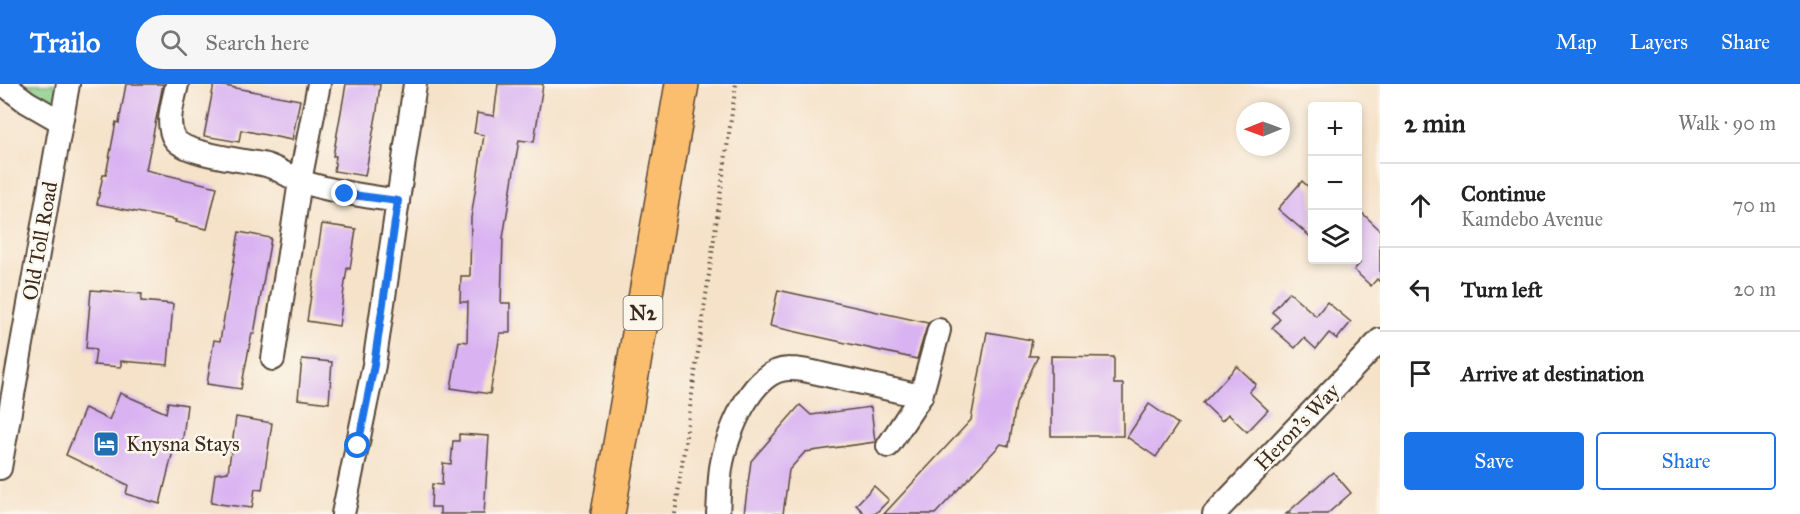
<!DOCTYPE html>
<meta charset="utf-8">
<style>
body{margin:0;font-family:"IM FELL Great Primer",serif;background:#f6f6f6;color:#222}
.controls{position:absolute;right:18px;top:18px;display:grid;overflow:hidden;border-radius:6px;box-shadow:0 3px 9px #0003}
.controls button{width:54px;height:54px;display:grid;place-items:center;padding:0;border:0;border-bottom:2px solid #e0e0e0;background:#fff;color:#222;font:30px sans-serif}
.compass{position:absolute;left:1236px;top:18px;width:54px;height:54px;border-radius:50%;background:#fff;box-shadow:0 3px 9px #0003;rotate:269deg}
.stop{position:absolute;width:18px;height:18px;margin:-14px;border:4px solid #1a73e8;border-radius:50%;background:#fff}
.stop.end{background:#1a73e8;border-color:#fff;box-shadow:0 2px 6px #0008}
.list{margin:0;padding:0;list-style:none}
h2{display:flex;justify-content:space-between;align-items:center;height:78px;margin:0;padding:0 24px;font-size:26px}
h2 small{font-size:20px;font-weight:400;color:#767676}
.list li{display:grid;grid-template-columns:39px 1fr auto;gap:18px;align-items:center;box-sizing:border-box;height:84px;padding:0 24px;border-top:2px solid #e0e0e0}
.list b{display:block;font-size:22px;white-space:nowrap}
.list p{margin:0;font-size:20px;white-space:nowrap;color:#767676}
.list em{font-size:20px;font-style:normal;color:#767676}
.actions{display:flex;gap:12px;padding:18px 24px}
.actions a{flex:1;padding:14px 0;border:2px solid #1a73e8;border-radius:6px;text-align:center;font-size:21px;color:#1a73e8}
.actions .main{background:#1a73e8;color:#fff}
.icon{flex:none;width:33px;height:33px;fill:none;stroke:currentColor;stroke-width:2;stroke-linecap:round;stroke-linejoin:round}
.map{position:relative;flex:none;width:1380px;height:430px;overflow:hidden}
header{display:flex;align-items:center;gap:36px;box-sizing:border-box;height:84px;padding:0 30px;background:#1a73e8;color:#fff}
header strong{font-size:28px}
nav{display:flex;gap:33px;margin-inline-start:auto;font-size:21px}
.search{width:420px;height:54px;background:#f6f6f6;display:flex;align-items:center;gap:15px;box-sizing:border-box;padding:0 21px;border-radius:33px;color:#767676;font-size:22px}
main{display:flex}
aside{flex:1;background:#fff}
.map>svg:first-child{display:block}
</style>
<header>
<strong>Trailo</strong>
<div class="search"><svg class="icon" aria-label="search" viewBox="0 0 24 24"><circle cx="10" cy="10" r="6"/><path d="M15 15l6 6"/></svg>Search here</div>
<nav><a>Map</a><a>Layers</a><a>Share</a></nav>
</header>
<main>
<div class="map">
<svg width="1380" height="430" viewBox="0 0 1380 430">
<rect width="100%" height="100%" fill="#fbf7ec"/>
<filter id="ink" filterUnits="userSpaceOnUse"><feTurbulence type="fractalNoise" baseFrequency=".0167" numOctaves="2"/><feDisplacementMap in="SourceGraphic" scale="12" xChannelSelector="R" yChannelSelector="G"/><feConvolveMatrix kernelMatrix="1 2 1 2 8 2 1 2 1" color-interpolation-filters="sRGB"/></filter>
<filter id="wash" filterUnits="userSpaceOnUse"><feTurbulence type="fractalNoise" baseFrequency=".008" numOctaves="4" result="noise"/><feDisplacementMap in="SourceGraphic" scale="24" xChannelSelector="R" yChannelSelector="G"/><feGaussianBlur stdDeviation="1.35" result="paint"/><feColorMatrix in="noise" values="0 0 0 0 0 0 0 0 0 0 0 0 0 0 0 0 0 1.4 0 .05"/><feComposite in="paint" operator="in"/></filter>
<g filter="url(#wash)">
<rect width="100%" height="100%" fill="#f5e2c9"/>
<path fill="#8ad08b" stroke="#627d54" stroke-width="1.5" d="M13,0h50l-6,30z"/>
<g id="blocks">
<g fill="#d9b2f2">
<path d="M126,0h37l-17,86 71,17 -10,42 -32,-7 1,-2 -79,-16 6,-29h3l10,-53 3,1z"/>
<path d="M214,0l86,16 -8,40 -51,-10 -2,12 -35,-6z"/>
<path d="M346,0h34l-3,27 -12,65 -31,-5 2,-15h-3z"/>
<path d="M498,0h45l-9,58 -15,-2 -16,98 -2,65h9v30h-10l-10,61 -39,-6 8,-47 8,1 1,-40h-8l1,-26h9l1,-58 13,-83 -10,-2 3,-20 17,3z"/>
<path d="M1302,97l10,9v48l-34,-29z"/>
<path d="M1358,125l22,21v52l-3,-3 -6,7 -17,-16 6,-7 -2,-3z"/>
<path d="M322,140l34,5 -6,40 -3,-1 -8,58 -32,-5z"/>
<path d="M239,148l32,6 -17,96 -2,-1 -11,56 -34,-5 7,-44 6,1z"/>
<path d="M91,206l51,4 -1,7 32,3 -5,61 -47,-4v6l-27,-2 2,-16 -10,-1z"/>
<path d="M778,206l150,33 -11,36 -147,-33z"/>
<path d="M1289,208l27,24 11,-14 24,20 -14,17 -8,-6 -13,16 -12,-11 -9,10 -23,-20 8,-9 -8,-7z"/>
<path d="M987,248l45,8 -3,16h9l-22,48 -7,42 -8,-2 -66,70h-51l87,-94z"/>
<path d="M1051,272l63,1v27h9v52h-72z"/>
<path d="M302,275l30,3 -3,41 -31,-4z"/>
<path d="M1237,282l19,18 -7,8 19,18 -21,22 -19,-18 -6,7 -19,-18z"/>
<path d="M120,309l46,20 2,-11 19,3 -6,48 -8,-2 -13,53 -34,-10 2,-9 -62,-30 19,-47 24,12z"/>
<path d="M1149,320l29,20 -22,33 -29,-20z"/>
<path d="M800,321l11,10 60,-8 4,35 -70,10 -16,18 -6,44h-39l7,-53z"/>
<path d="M236,333l36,6 -10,67 -7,-1 -3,19 -41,-5 4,-29 13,-2z"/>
<path d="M459,350l30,2 -5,78h-44v-7h-9l1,-23 10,1 1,-22 8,1 2,-23h6z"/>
<path d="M1333,388l18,21 -24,21h-41z"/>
<path d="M874,402l15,14 -14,14h-10l-9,-9z"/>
</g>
</g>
</g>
<g filter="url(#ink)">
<use href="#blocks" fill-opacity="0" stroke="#574638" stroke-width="1.5"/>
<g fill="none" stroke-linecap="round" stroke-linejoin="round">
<defs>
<g id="minor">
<path d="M3,0l24,18 33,19"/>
<path d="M177,0c-3,16 -12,39 -3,54 10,17 72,22 92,27 14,4 24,13 37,17 31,10 63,14 95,19"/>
<path d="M273,275l27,-178 19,-97"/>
<path d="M888,362l33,-50 18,-66"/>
<path d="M0,384l68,-384"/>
<path d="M343,430l31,-149 41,-281"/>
<path d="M718,430c1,-15 1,-31 3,-46 5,-31 30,-100 69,-99 15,0 31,5 45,8 29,6 57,13 86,19"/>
<path d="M1214,430l166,-174"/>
</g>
<path id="trunk" d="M608,430l74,-430"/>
</defs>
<use href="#minor" stroke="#574638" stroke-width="26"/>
<use href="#trunk" stroke="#574638" stroke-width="36"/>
<path stroke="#574638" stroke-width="4" stroke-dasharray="1.5 4.5" stroke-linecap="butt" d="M675,430l61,-430"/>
<use href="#minor" stroke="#fff" stroke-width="22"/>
<use href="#trunk" stroke="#fbbd6e" stroke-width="33"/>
</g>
</g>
<g fill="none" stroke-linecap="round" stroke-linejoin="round" filter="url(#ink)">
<path stroke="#1a73e8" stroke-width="8" d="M345,110l53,7 -24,164 -16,81"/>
</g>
<defs>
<symbol id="hotel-square" viewBox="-11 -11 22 22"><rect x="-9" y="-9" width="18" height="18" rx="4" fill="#1f6fb2" stroke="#fbf7ec"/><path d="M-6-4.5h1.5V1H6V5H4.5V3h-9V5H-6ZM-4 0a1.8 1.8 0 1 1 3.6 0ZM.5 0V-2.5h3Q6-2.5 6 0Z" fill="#fff"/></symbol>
</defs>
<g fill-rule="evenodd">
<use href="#hotel-square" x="91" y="345" width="30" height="30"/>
</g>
<g text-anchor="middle" stroke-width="5" stroke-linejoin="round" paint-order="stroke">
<rect fill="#fbf7ec" stroke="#75685c" stroke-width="1.5" x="623.5" y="212" width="39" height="34" rx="4.5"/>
<g font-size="20" font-weight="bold" fill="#3b2a1e">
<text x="643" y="236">N2</text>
</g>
<g font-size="21" fill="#3b2a1e" stroke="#fbf7ec">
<text transform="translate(40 157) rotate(-80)" y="7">Old Toll Road</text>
<text transform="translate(1297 343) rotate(-46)" y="7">Heron's Way</text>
</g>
<g font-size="21" fill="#3b2a1e" stroke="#fbf7ec" text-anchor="start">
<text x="126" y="367">Knysna Stays</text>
</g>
</g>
</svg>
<div class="controls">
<button>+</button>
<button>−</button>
<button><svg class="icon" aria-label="layers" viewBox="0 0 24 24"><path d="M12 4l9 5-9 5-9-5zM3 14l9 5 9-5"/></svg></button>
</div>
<svg class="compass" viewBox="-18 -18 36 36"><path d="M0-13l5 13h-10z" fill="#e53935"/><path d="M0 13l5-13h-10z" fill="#767676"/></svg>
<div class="stop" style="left:358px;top:362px"></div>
<div class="stop end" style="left:345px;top:110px"></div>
</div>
<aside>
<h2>2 min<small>Walk · 90 m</small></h2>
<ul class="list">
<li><svg class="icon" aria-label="ahead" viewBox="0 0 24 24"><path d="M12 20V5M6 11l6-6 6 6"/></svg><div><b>Continue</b><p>Kamdebo Avenue</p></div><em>70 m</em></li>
<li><svg class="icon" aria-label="left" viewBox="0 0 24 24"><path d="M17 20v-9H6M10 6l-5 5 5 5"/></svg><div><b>Turn left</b></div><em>20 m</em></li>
<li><svg class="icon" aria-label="arrive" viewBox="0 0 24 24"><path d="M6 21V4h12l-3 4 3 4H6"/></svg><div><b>Arrive at destination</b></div></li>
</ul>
<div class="actions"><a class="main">Save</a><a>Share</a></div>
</aside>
</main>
